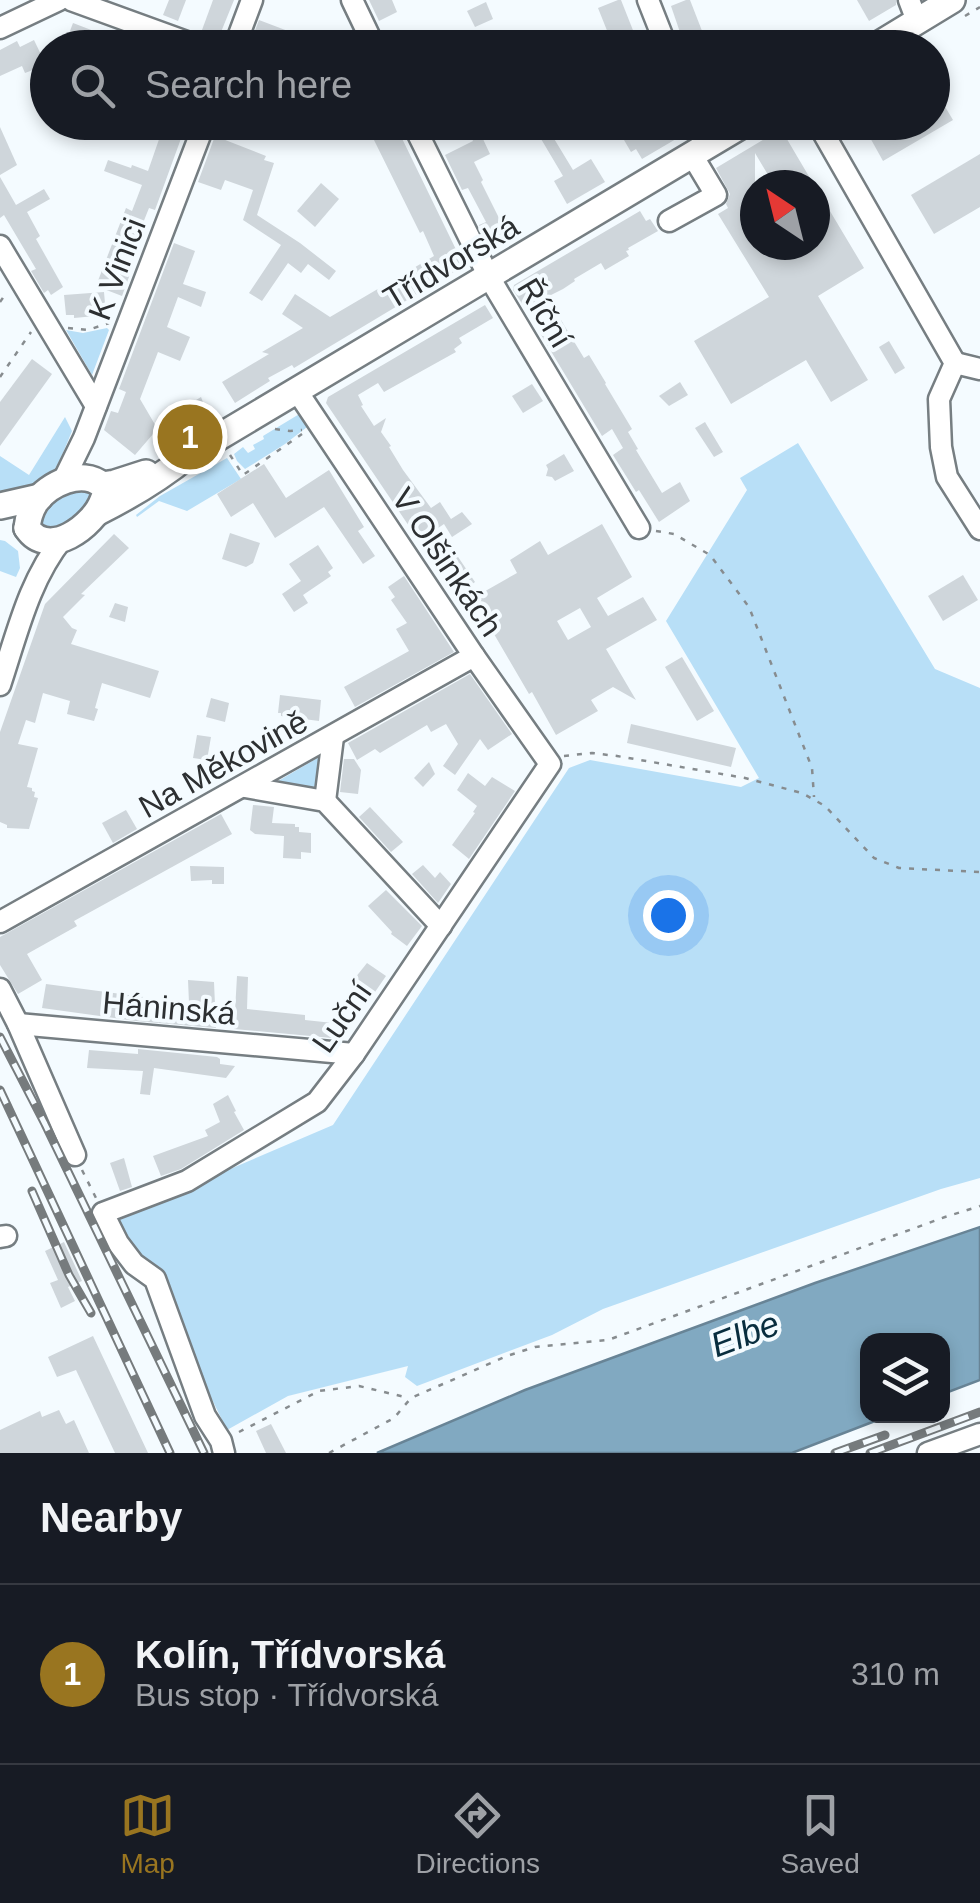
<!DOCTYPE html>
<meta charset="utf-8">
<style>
body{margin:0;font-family:Arial,sans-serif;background:#242831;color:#f1f3f6}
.controls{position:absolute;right:30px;bottom:30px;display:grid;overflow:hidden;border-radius:20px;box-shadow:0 5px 15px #0003}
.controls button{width:90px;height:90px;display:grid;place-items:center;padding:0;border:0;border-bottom:2px solid #363941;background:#171b24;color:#f1f3f6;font:50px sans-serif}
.compass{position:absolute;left:740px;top:170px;width:90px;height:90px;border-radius:50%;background:#171b24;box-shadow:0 5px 15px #0003;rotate:325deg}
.you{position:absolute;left:668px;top:915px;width:35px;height:35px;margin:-25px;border:8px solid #fff;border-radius:50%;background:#1a73e8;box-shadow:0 0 0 15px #1a73e833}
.badge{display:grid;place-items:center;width:65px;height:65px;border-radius:50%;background:#997520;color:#fff;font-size:32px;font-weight:700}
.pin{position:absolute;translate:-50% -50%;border:5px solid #fff;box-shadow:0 2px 10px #0006}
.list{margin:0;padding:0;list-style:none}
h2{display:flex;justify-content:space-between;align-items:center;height:130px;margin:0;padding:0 40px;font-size:42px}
h2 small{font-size:32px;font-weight:400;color:#9ea1a6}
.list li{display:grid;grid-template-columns:65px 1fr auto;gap:30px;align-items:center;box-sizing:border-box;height:180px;padding:0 40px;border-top:2px solid #363941}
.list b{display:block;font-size:38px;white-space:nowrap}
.list p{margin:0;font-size:32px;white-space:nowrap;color:#9ea1a6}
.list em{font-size:32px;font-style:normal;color:#9ea1a6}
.icon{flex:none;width:55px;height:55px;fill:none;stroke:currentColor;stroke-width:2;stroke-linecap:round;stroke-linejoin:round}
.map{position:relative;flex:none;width:980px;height:1453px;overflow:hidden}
.search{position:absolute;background:#171b24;box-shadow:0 5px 15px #0003;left:30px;right:30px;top:30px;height:110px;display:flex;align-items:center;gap:25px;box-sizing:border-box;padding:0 35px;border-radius:55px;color:#9ea1a6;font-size:38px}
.sheet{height:310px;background:#171b24}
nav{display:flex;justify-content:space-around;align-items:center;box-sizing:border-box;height:140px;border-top:2px solid #363941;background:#171b24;font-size:28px;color:#9ea1a6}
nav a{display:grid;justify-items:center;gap:5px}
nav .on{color:#997520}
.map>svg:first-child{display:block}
</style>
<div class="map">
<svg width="980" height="1453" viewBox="0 0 980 1453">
<rect width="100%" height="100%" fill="#f4fbff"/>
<g fill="#b8dff7">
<path d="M107,328l2,2 -17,45 -26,-45 17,3z"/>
<path d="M301,413l6,14 -22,17 -40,25 -8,-8 -3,-7 9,-7 5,6 7,-4 -2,-4 11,-6 -1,-3z"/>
<path d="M65,417l7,14c-19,46 -19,55 -72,60v-35l29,19z"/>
<path d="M798,443l137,226 45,19v490l-39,11 -338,120 -51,26 -135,51 -12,-9 3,-11 -120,30 -61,34 -26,-53 -41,-100 -22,-21 -20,-31 2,-9 213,-91 236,-357 21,-8 151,27 18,-9 -93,-157 81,-131 -7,-12z"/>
<path d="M227,458l14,21 -54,32 -28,-10 -22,16 -1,-2 24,-19z"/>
<path d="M83,490l6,3c0,21 -20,29 -37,35l-9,-3 -1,-7c9,-17 23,-24 41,-28z"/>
<path d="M0,540l5,1 13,10 2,17 -4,9 -16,-6z"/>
<path d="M326,753l-4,37 -49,-6z"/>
</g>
<path fill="#81a9c1" stroke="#688496" stroke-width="2.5" d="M980,1227v153l-37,14 -1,-54h-74v76h20l-96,37h-415l148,-63 290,-107z"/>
<g fill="#cfd6db" fill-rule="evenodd">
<path d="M169,0h17l-8,21 -15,-6z"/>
<path d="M213,0h21l-15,37 -17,-7z"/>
<path d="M369,0h23l5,12 -18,9z"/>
<path d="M618,0h3l19,48h-26l-16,-40z"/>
<path d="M686,0h4l14,36 -20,8 -13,-38z"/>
<path d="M857,0h39v5l-27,16z"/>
<path d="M486,2l7,17 -18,8 -8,-16z"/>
<path d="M259,20l42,16 2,-5 10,5 -1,5 15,7h-76v-7z"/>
<path d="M73,23l34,13 -4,12h-13l-23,-9z"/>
<path d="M795,33l9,15h-33z"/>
<path d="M34,40l12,25 -21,8 -3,-7 -22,10v-26l17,-9 3,6z"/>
<path d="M932,85l21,35 -70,41 -15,-27 20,-12h44z"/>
<path d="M165,122h22l-32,88 -6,-2 -22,55 6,3 -11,30 -26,-10 30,-78 6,3 10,-26 -38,-14 4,-11 23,8 1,-3 16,6z"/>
<path d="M476,122h36l-29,17 7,15 -16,8 9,18 -2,2 19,38 7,-4 10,18 -26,16 -12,-25 7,-3 -18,-34 -6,2 -17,-35 28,-14 -6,-14z"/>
<path d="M531,122h45l-23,15 20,33 18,-11 14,23 -38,22 -13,-23 9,-5z"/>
<path d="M656,122l27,2 -12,7 5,8 -34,20 -6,-10 -5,3 -7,-12z"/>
<path d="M395,124l69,142 -170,102 -2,-3 -24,13 2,3 -35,22 -13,-21 47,-28 -7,-2 41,-24 -21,-14 13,-20 35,23 104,-61 -11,-25 -3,2 -48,-97z"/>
<path d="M0,127l17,38 -17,10z"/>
<path d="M781,129l33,56h-40l-19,-32v92h60v-59l49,82 -46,28 50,84 -37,22 -25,-42 -75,44 -37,-63 75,-44 -51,-83 10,-6 -2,-4 4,-10 -14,-26z"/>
<path d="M215,136l51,20 -2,4 10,3 -17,52 43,28 36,28 -7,9 -21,-16 -7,9 -13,-10 -26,38 -13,-8 32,-48 -38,-25 10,-30 -28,-10 -4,10 -23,-8z"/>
<path d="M980,154v53l-46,27 -23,-39z"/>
<path d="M0,177l16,28 28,-16 6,10 -23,13 13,24 -4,3 27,48 -12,8 -3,-5 -4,3 -13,-22 5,-2 -32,-54 -4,3z"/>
<path d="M321,183l18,16 -24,28 -18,-16z"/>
<path d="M640,211l6,10 4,-2 8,12 -30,17 1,2 -3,1 3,5 -24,14 -4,-7 -27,16 1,2 -12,8 -38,19 -12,-18 1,-5z"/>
<path d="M174,243l21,8 -12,33 23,8 -5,15 -23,-10 -11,30 23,10 -10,24 -22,-9 -18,47 17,29 28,-16 -2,-4 18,-11 8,21 -50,28 -6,-12 -18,21 -31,-25 7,-19 7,2 8,-21 -7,-3z"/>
<path d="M104,292l2,23 -32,3v-3h-8l-2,-20z"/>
<path d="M485,305l8,13 -34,20 3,5 -8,6 2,3 -72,40 -6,-9 -20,12 5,10 -2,1 13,20 12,-8 -5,14 10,14 -2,1 14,23 28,38 9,-6 11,17 11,-7 10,12 -20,13 -8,-13 -25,17 -93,-138 2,-6z"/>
<path d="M561,320l23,38 5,-3 17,28 -1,1 27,45 -4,3 10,17 -2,1 26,43 18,-11 10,19 -31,21 -20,-32 -3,2 -23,-37 10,-7 -11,-19 -10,7 -62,-103z"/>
<path d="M889,341l16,27 -10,6 -16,-27z"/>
<path d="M32,359l20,15 -52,72v-44z"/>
<path d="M680,382l8,13 -19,11 -10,-10z"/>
<path d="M532,384l11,17 -20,12 -11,-17z"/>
<path d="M705,422l18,30 -9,5 -19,-29z"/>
<path d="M564,454l10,17 -19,10 -3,-4 -6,-1 2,-7 -2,-4z"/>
<path d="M264,464l22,34 43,-28 35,57 -6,4 17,25 -12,8 -39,-57 -49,31 -22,-35 -22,14 -14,-23z"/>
<path d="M602,524l30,53 -35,21 11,18 35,-19 14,23 -51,29 30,51 -23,-13 -22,13 7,11 -42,24 -24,-43 -3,2 -56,-96 44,-25 -7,-13 30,-19 8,14zM580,608l11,19 -23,13 -11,-19z"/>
<path d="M230,533l30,10 -7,20 -7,4 -24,-8z"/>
<path d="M114,534l15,14 -48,46 4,1 -22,22 9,11 5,2 -6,14 88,27 -9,27 -48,-15 -7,25 3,1 -4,12 -27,-7 3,-13 -27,-8 -8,30 -9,-3 -8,24 20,4 -11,39 5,1v3l3,1 -1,5 4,1 -9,31 -22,-1v-3l-7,-3v-90l45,-128z"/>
<path d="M318,545l15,23 -5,4 3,4 -28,19 5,8 -14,9 -12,-18 19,-13 -12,-17z"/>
<path d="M454,551l21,31 -11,8 -3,-3 -7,5 -17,-25 6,-4 -2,-4z"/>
<path d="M963,575l15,25 -35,21 -15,-25z"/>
<path d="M404,576l50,76 -99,55 -11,-20 65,-36 -13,-22 11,-6 -16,-23 4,-3 -7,-10z"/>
<path d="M115,603l13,4 -3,15 -16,-5z"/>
<path d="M682,657l32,54 -17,10 -32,-54z"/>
<path d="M470,674l42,60 -24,16 -8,-11 -25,36 -12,-9 15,-22 -12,-20 -15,8 -4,-7 -47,28 -5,-4 -18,11 -9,-17z"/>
<path d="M280,695l41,5 -2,21 -38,-5v-3h-3z"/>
<path d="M211,698l18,5 -4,19 -19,-5z"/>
<path d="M631,724l105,24 -5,19 -104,-24z"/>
<path d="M197,735l14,2 -4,23 -14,-2z"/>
<path d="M344,759h10l7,11 -3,24 -18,-2z"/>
<path d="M429,762l6,12 -12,13 -9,-9z"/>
<path d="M468,773l17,13 7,-9 23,14 -46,68 -17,-14 23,-32 -2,-1 4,-6 -20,-16z"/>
<path d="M253,805l21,2 -2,16 23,1v3h4v5l12,1v20l-10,-1v7l-18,-1 1,-22 -29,-2 -5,-4z"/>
<path d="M370,807l33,35 -12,10 -32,-35z"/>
<path d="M126,810l11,19 -24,14 -11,-20z"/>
<path d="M221,814l11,20 -158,87 3,5 -50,28 15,26 -24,14 -18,-29v-28z"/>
<path d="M423,865l12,13 5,-6 11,12 -13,19 -26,-29z"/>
<path d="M190,866l34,1v17h-12v-4l-21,1z"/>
<path d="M386,890l36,36 -15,20 -16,-12 1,-2 -24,-26z"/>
<path d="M367,963l19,13 -11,16 -20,-14z"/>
<path d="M237,976l11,1 -1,32 58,6v5l28,3 -1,15 -98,-9z"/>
<path d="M188,980l26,2 2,46 -80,-7 -94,-13 4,-24 143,19z"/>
<path d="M138,1049l79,8 3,2v5l15,2 -9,12 -72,-10 -4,27 -10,-1 3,-23 -56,-3 2,-18 49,4z"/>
<path d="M228,1095l8,16 -2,1 10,18 -63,39 -20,7 -8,-20 55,-20 -3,-6 15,-8 -7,-18z"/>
<path d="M124,1158l8,29 -12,4 -10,-28z"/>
<path d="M64,1242l18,39 -14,6 7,14 -14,7 -11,-25 8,-3 -13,-29z"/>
<path d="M93,1336l55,117h-33l-39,-83 -19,7 -9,-20z"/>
<path d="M59,1410l7,14 8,-4 15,33h-89v-23l40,-19 2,6z"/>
<path d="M271,1424l15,29h-20l-10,-22z"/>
</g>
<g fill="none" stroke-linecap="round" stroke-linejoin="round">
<defs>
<g id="minor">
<path d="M71,0l132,48"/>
<path d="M352,0l23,48"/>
<path d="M648,0l19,48"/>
<path d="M909,0l8,21"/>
<path d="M0,28l59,-28"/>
<path d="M234,48l18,-48"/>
<path d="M412,122l77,155 150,251"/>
<path d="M696,122l9,25"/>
<path d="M817,122l138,241 -16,36 2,48 6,30 33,52"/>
<path d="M669,221l47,-26 -24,-40"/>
<path d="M0,246l96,160"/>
<path d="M955,363l25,6"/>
<path d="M62,483l22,-45 121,-316"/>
<path d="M0,685c17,-51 29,-105 63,-147"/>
<path d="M245,787l80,14 116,125"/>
<path d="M325,801l8,-64"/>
<path d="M0,922l474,-266"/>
<path d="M0,989l18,35 57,131"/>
<path d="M18,1024l336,30"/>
<path d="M0,1237l6,-1"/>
<path d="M224,1453l-3,-12 -16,-25 -50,-137 -21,-15 -16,-21 -15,-30 84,-32 130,-79 37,-48 196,-290 -76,-108 -177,-265"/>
<path d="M928,1453l52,-19"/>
</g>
<g id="major">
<path d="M873,48l79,-48"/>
<path d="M0,506l40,-9"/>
<path d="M98,512c32,-16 61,-33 89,-56l560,-334"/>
<path d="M27,528c1,-9 3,-17 8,-25 13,-19 47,-35 67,-18l13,-2 31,-10"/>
<path d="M27,528c21,32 67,-2 76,-28"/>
</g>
</defs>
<use href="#minor" stroke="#767e82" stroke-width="25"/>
<use href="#major" stroke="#767e82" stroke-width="30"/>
<g stroke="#878c8f" stroke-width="2.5" stroke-dasharray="5 8" stroke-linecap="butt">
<path d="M965,16l15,-9"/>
<path d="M0,302l7,-10"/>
<path d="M68,328l20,2 21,-7"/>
<path d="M0,377l31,-45"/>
<path d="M275,429l15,2 12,-1"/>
<path d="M230,455l13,20 59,-41"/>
<path d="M656,531l18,3 36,21 39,52 63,161 2,29"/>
<path d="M564,756l28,-3 25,3 128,22 57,15 23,13 49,52 25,10 81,4"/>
<path d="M82,1170l14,28"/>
<path d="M239,1432l80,-41 40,-5 50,12"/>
<path d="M329,1453l65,-35 17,-20 96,-42 28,-9 73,-7 337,-123 35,-11"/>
</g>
<use href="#minor" stroke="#fff" stroke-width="20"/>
<use href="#major" stroke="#fff" stroke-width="25"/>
<defs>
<g id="rail">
<path d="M0,1037l45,87 159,329"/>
<path d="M0,1090l170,363"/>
<path d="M32,1191l37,84 22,38"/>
<path d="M835,1453l50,-18"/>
<path d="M870,1453l110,-41"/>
</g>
</defs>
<use href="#rail" stroke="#767b7d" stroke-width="9"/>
<use href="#rail" stroke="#f4fbff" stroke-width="5" stroke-dasharray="15" stroke-linecap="butt"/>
</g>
<g text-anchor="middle" stroke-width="8" stroke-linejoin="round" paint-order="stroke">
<g font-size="32" fill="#2c2f31" stroke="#f4fbff">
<text transform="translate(451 262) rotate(-31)" y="11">Třídvorská</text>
<text transform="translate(117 269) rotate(-69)" y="11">K Vinici</text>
<text transform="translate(545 313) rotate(59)" y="11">Říční</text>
<text transform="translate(447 562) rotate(56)" y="11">V Olšinkách</text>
<text transform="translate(223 764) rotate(-29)" y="11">Na Měkovině</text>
<text transform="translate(169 1008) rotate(5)" y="11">Háninská</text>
<text transform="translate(342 1017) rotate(-55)" y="11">Luční</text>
</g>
<g font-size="35" font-style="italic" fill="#082d3e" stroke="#f4fbff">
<text transform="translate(745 1334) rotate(-21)" y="12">Elbe</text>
</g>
</g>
</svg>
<div class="controls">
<button><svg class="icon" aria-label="layers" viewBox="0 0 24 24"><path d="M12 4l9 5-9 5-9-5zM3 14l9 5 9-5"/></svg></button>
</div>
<svg class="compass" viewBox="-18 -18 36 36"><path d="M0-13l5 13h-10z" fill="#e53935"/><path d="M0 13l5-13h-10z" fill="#9ea1a6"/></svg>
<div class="you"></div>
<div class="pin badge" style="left:190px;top:437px">1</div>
<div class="search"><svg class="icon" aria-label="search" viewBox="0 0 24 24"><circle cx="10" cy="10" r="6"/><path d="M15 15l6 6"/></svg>Search here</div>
</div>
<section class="sheet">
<h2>Nearby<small></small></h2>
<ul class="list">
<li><span class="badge">1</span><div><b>Kolín, Třídvorská</b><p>Bus stop · Třídvorská</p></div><em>310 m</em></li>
</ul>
</section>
<nav>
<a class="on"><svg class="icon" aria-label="map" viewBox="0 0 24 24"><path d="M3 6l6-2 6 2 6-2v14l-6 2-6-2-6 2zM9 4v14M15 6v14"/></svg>Map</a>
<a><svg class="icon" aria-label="directions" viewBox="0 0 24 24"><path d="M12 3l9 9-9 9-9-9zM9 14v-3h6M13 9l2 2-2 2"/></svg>Directions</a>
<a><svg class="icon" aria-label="saved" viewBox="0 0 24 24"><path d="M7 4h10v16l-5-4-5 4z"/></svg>Saved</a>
</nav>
